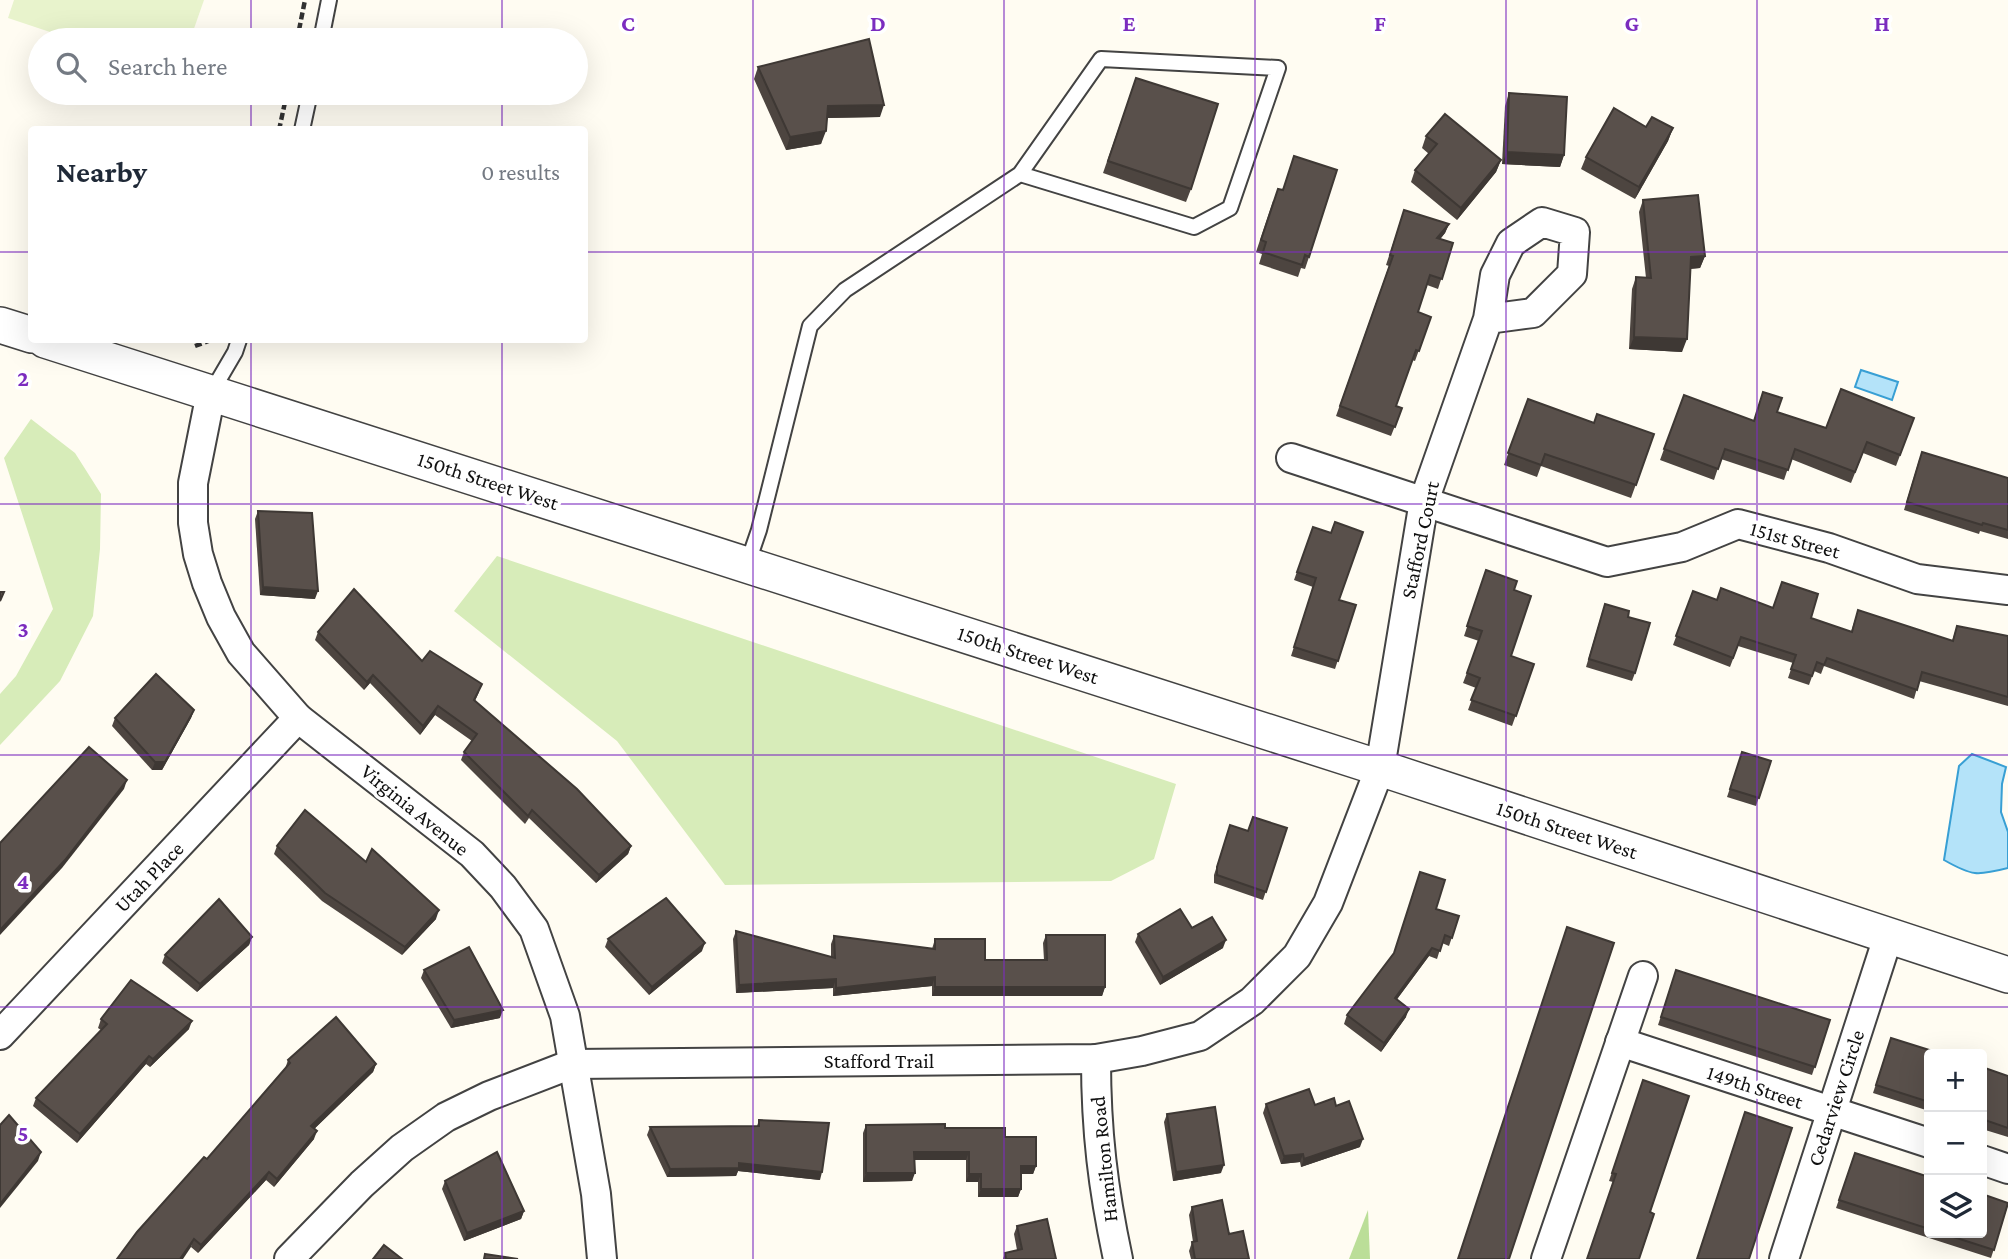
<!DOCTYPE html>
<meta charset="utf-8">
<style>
body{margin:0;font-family:"Crimson Pro",serif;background:#f2f2f3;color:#1f2937}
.controls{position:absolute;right:21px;bottom:21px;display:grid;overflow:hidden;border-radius:7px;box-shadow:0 7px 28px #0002}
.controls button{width:63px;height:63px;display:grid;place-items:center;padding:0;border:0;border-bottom:2px solid #e0e1e3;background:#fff;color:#1f2937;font:35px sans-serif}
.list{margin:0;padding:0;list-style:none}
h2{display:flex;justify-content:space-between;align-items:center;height:91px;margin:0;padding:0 28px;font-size:30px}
h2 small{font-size:23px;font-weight:400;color:#747a83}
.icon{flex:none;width:38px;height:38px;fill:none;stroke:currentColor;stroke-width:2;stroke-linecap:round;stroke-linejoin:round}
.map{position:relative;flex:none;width:2008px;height:1259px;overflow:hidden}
.search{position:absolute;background:#fff;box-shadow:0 7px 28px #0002;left:28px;top:28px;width:560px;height:77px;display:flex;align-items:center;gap:18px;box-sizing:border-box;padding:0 24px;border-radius:38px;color:#747a83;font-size:26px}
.panel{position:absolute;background:#fff;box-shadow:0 7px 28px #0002;left:28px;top:126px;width:560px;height:217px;border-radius:7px}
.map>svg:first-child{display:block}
</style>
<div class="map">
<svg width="2008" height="1259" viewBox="0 0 2008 1259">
<rect width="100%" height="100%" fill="#fffcf2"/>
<g fill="#d7ecb9">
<path d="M31,419l44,34 26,41 -1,55 -7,67 -33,65 -60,64v-51l16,-18 37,-67 -49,-151z"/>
<path d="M497,556l679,228 -22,75 -43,22 -386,4 -108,-144 -163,-130z"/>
</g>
<path fill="#bbde98" d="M1368,1210l2,49h-21z"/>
<path fill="#e8f3cc" d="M14,0h190l-14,40h-116l-66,-22z"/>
<g fill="#b4e3f9" stroke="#389fd4" stroke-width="2">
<path d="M1861,370l37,12 -6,18 -37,-13z"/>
<path d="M1972,754l34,13 -4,17 -1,28 7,20v36c-31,8 -36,8 -64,-8l15,-94z"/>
</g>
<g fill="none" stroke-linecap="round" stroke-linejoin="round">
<defs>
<g id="service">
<path d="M321,40l8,-40"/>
<path d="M302,130l8,-37"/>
<path d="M211,393l24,-41 4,-12"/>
<path d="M747,565l12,-35 51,-204 35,-36 175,-116 174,53 36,-19 48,-140 -177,-9 -81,115"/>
</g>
<g id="minor">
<path d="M211,393l-18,90v40l5,31 9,29 14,34 20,36 57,65 174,136 31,33 31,42 31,87 31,178 6,65"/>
<path d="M1291,458l316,104 75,-15 56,-23 91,24 88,31 91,11"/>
<path d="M0,1035l298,-317"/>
<path d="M1620,1042l309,101"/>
<path d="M1096,1059c0,72 7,130 22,200"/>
<path d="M1982,1160l26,9"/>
<path d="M289,1259l73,-75 40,-36 44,-31 43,-21 83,-32 524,-5 46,-8 58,-15 52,-35 45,-45 31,-53 52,-135 44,-267 64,-182 45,-6 39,-39 3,-42 -33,-10 -31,21 -16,32 -7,44"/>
<path d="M1546,1259l97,-283"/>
<path d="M1784,1259l104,-322"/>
</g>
<g id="tertiary">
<path d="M0,325l32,10"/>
<path d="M45,340l1335,428 628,207"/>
</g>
</defs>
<use href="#service" stroke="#434343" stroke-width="18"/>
<use href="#minor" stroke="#434343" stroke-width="32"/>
<use href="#tertiary" stroke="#434343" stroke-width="38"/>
<g stroke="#323232" stroke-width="4.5" stroke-dasharray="7 3.5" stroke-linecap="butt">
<path d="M297,40l8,-40"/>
<path d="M279,130l8,-37"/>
<path d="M195,346l16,-6"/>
</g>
<use href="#service" stroke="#fff" stroke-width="14"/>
<use href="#minor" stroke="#fff" stroke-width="28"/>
<use href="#tertiary" stroke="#fff" stroke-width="35"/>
</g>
<g fill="#4d4540">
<path d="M758,67l122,50 -53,1 -6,26 -35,6 -32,-71z"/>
<path d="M1136,78l55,111 -5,13 -83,-29z"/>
<path d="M1509,93l55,62 -4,12 -58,-3 3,-58z"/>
<path d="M1646,127l27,1 -5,13 -33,58 -54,-30 5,-12z"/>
<path d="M1426,136l75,24 -5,12 -39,48 -46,-38 4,-12 14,-16 -7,-6z"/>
<path d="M1643,200l62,56 -5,12 -10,1 -8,83 -53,-3 3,-60 4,-12 10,1 -7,-66z"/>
<path d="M1273,201l36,56 -4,12 -4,-1 -3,9 -39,-13 3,-10 -6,-2z"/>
<path d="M1404,210l45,14 -4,9 -5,6 13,4 -15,46 -11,-4 -9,27 13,5 -16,44 -3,-1 -16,46 6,2 -11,28 -55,-20 53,-150 -3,-1z"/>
<path d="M1684,395l69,26 24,-9 49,16 88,-10 -18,48 -33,-13 -12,30 -60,-24 -7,21 -63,-21 -7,21 -54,-20z"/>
<path d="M1528,399l66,24 60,11 -23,64 -90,-32 -4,11 -33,-12z"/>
<path d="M1919,460l89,18v61l-28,-8 -1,3 -75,-24z"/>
<path d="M258,511l57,88 -55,-4 -5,-76z"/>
<path d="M1313,527l26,73 17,5 -21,64 -44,-13 22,-69 -19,-7z"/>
<path d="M1486,570l28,20 -3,66 23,8 -22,62 -44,-16 8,-22 -13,-5 16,-42 -15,-5z"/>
<path d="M1693,591l24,9 56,8 38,10 40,14 7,-22 94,31 5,-15 51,10v70l-89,-25 -5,18 -90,-33 -3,8 -7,-3 -5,14 -21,-7 5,-15 -55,-17 -8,21 -57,-22z"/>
<path d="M1602,613l26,4 7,56 -3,8 -46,-14z"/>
<path d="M318,632l104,29 57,31 -4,9 156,145 -3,8 -32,29 -67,-65 -4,6 -64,-64 3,-8 8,-11 -37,-26 -15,20 -50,-52 -6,7 -49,-50z"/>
<path d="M194,710l-3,8 -29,52h-10l-40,-44 3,-8z"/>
<path d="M1742,752l29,9 -15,45 -29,-9z"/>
<path d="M1230,825l18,6 39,-3 -24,72 -49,-17v-8z"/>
<path d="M277,846l89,16 70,57 -34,36 -80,-54 -48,-47z"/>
<path d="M1436,909l23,7 -10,30 -7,-3 -5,16 -8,-3 -32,43 9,18 -25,35 -37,-28 3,-9z"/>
<path d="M1192,928l31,20 -63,37 -25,-43 3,-8z"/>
<path d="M736,931l95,26v-13l3,-8 98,13 3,-10 50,21h59l-1,-17 3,-8 59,52 -3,9h-170v-10l-99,10v-8l-97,5 -3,-54z"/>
<path d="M252,937l-3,8 -52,47 -35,-29 3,-8z"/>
<path d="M608,939l94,12 -53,44 -44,-48z"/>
<path d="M424,970l76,48 -49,10 -30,-50z"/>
<path d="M1676,970l154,50 -18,55 -154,-50z"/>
<path d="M101,1019l88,10 -39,38 -4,-3 -69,79 -44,-37 3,-8 65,-68 -3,-2z"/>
<path d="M1891,1038l38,16v57l-56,-18z"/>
<path d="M288,1060l88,4 -3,8 -59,57v10l-40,48 -8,-7 -68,73 -7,-6 16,-88 78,-90z"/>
<path d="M1982,1067l26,9v61l-26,-8z"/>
<path d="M1643,1080l7,132 -11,47 -26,-77 -4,-1z"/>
<path d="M1266,1104l49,1 21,1 24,41 -59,20 -1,-5 -19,2 -18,-51z"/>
<path d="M1167,1114l54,59 -48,8 -9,-59z"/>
<path d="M759,1120l61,60 -82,-9 -2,5 -69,1 -20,-42 3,-8 107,-1z"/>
<path d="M866,1125l79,3 60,9 31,29 -3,8h-12v15l-3,8h-40v-15h-12v-22h-51l-3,21 -49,1v-49z"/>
<path d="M1855,1153l74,24v56h53l26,-28 -17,53 -155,-50z"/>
<path d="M445,1181l79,30 -3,8 -57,22 -22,-52z"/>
<path d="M1192,1207l37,27 20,25h-58l-2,-8 3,-9h1l-4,-27z"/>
<path d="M1017,1226l39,33h-53l2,-6 12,-3 -3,-16z"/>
</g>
<g fill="#3e3834">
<path d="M884,105l-4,12 -57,1 5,-12z"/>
<path d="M1673,128l-5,13 -33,58 4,-12z"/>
<path d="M826,131l-5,13 -35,6 4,-13z"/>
<path d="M1507,152l57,3 -4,12 -58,-3z"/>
<path d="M1501,160l-5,12 -39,48 4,-12z"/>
<path d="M1449,224l-4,9 -12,15 4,-10z"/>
<path d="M1705,256l-5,12 -13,1 4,-12z"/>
<path d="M1634,337l53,2 -5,13 -53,-3z"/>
<path d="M263,587l55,4 -3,8 -55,-4z"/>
<path d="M373,675l-3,8 -6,7 3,-8z"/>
<path d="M438,706l-3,9 -15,20 3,-9z"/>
<path d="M194,710l-3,8 -29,52h-10l3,-8z"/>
<path d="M127,780l-3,9 -62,79 -62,67v-5z"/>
<path d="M631,846l-3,8 -32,29 3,-8z"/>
<path d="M439,910l-3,9 -34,36 3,-8z"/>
<path d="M252,937l-3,8 -52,47 3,-8z"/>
<path d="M1226,940l-3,8 -63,37 3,-8z"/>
<path d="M705,943l-3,8 -53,44 3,-8z"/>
<path d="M1432,948l-3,8 -37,50 3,-8z"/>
<path d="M935,977l-3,9 -99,10 3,-8z"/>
<path d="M836,979l-3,9 -97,5 3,-8z"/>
<path d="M935,987h170l-3,9h-170z"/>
<path d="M1409,1009l-3,8 -25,35 3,-9z"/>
<path d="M503,1010l-3,8 -49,10 3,-8z"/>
<path d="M192,1021l-3,8 -39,38 3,-8z"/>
<path d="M149,1056l-3,8 -69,79 3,-9z"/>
<path d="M376,1064l-3,8 -65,63 3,-9z"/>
<path d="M317,1131l-3,8 -40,48 3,-8z"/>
<path d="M1363,1139l-3,8 -59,20 3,-8z"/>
<path d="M41,1152l-3,9 -38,47v-4z"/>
<path d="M914,1152h55l-3,8h-55z"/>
<path d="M1303,1154l-3,8 -19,2 3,-8z"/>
<path d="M739,1163l83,9 -2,8 -82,-9 -2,5 -69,1 3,-8z"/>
<path d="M1224,1165l-3,8 -48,8 3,-9z"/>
<path d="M1021,1166h15l-3,8h-15z"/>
<path d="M269,1172l-3,8 -68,73 3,-8z"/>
<path d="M866,1173h49l-3,8 -49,1z"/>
<path d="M969,1174h12l-3,8h-12z"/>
<path d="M981,1189h40l-3,8h-40z"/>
<path d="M524,1211l-3,8 -57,22 3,-8z"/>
<path d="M194,1239l-3,8 -8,12h-3z"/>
</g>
<g fill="#59504b" stroke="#3e3834" stroke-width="2">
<path d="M869,39l15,66 -56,1 -2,25 -36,6 -32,-70z"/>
<path d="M1136,78l82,26 -27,85 -83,-28z"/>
<path d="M1509,93l58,4 -3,58 -57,-3z"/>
<path d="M1614,108l32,19 6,-10 21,11 -34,59 -53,-30z"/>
<path d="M1445,114l56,46 -40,48 -46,-38 22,-26 -11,-8z"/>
<path d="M1294,156l43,14 -28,87 -4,-2 -3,10 -39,-13 3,-10 -5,-2 17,-51 5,1z"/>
<path d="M1698,195l7,61 -14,1 -4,82 -53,-2 2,-60 15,1 -8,-78z"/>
<path d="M1404,210l45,14 -12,14 16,5 -11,36 -12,-4 -12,37 13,5 -12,34 -3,-1 -20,56 6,2 -7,19 -55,-21 53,-150 -3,-1z"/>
<path d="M1841,389l73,29 -14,37 -33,-13 -12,30 -60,-23 -7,21 -63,-21 -7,20 -54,-20 20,-54 70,26 9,-29 19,6 -5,14 49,16z"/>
<path d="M1528,399l66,24 3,-9 57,20 -18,51 -91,-31 -4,11 -33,-12z"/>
<path d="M1922,452l86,26v52l-25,-7 -1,2 -75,-23z"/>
<path d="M258,511l54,2 6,78 -55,-4z"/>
<path d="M1335,522l28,10 -24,68 17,5 -18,56 -44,-14 22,-69 -19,-6 16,-45 18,6z"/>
<path d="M1486,570l31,11 -3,9 17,6 -20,60 23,8 -18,52 -45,-16 9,-22 -13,-5 15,-42 -15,-5z"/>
<path d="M1782,582l36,12 -7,24 41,14 6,-22 95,31 4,-15 51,10v61l-86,-25 -5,18 -90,-32 -3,7 -7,-3 -5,14 -21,-7 5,-14 -55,-18 -8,21 -57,-22 17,-45 24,9 4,-12 52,20z"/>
<path d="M354,589l68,72 8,-10 52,33 -8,16 103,89 54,57 -32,29 -67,-65 -4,6 -64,-64 13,-18 -39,-28 -15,20 -50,-51 -6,7 -49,-50z"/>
<path d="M0,592h4l-4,9z"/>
<path d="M1605,604l24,7 -1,6 22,6 -15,50 -46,-14z"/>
<path d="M156,674l38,36 -29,52h-10l-40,-44z"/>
<path d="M89,747l38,33 -62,80 -65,70v-87z"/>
<path d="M1742,752l29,9 -12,37 -29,-9z"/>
<path d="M305,810l61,52 6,-13 67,61 -34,37 -80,-54 -48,-47z"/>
<path d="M1253,817l34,11 -21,64 -49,-17v-8l13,-42 18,6z"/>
<path d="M1420,872l25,8 -9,29 23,7 -7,22 -7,-3 -5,16 -8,-3 -37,50 14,11 -25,34 -37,-28 47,-62z"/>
<path d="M666,898l39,45 -53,44 -44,-48z"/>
<path d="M219,899l33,38 -52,47 -35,-29z"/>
<path d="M1180,909l12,19 20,-11 14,23 -63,37 -25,-43z"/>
<path d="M1567,927l47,16 -105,316h-51z"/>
<path d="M736,931l99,27 -1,-22 101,13v-10h50v21h62l-1,-25h59v52h-170v-10l-99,11v-9l-97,6z"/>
<path d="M469,947l34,63 -49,10 -30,-50z"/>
<path d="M1676,970l154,50 -15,47 -154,-50z"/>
<path d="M131,980l61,41 -39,38 -4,-3 -69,78 -44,-36 71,-74 -6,-5z"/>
<path d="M336,1017l40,47 -65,62 6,5 -40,48 -8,-7 -68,73 -7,-6 -14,20h-63l20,-27 67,-75 3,2 83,-96 -2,-3z"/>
<path d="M1891,1038l51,16h-13v48l-53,-17z"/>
<path d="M1982,1067l26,9v52l-26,-9z"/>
<path d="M1643,1080l46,16 -39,116 4,2 -15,45h-52l29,-85 -4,-1z"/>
<path d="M1309,1089l6,16 19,-7 2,8 13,-5 14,38 -59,20 -1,-5 -19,2 -18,-52z"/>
<path d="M1215,1107l9,58 -48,7 -9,-58z"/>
<path d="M1745,1112l47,16 -43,131h-52z"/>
<path d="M9,1115l32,37 -41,52v-79z"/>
<path d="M759,1120l70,3 -7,49 -83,-9v5l-69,1 -20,-42 109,-1z"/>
<path d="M945,1124v4h60v9h31v29h-15v23h-40v-15h-12v-22h-55l1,21h-49v-48z"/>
<path d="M497,1152l27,59 -57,22 -22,-52z"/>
<path d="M1855,1153l74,24v52l-90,-29z"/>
<path d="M1982,1194l26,9 -14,47 -53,-17h41z"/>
<path d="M1222,1200l7,34 14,-3 6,28h-54l-3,-17 5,-1 -5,-34z"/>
<path d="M1047,1219l9,40h-50l-1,-6 17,-4 -5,-23z"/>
<path d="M384,1245l18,14h-29z"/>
<path d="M485,1254l33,5h-34z"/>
</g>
<path fill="none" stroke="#7b2cbf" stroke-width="2" stroke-opacity="0.55" d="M251,0v40M502,0v40M753,0v1259M1004,0v1259M1255,0v1259M1506,0v1259M1757,0v1259M251,93v37M502,93v37M0,252h32M584,252h1424M251,340v919M502,340v919M0,504h2008M0,755h2008M0,1007h2008"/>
<g text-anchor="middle" stroke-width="7" stroke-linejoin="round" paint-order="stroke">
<g font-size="21" fill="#101010" stroke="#fff">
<text transform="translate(488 481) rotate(18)" y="7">150th Street West</text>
<text transform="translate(1420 540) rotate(-78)" y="7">Stafford Court</text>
<text transform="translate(1795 540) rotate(15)" y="7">151st Street</text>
<text transform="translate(1028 655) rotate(18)" y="7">150th Street West</text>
<text transform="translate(415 810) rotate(39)" y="7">Virginia Avenue</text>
<text transform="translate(1567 830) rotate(18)" y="7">150th Street West</text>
<text transform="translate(149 877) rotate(-46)" y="7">Utah Place</text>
<text x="879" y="1068">Stafford Trail</text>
<text transform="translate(1755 1087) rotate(18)" y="7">149th Street</text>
<text transform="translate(1836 1098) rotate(-72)" y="7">Cedarview Circle</text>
<text transform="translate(1104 1159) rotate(-96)" y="7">Hamilton Road</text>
</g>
</g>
<g font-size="23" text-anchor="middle" font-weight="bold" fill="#7b2cbf" stroke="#fff" stroke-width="7" stroke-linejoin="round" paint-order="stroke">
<text x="628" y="31">C</text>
<text x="878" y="31">D</text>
<text x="1129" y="31">E</text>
<text x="1380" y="31">F</text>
<text x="1632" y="31">G</text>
<text x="1882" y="31">H</text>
<text x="23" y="386">2</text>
<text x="23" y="637">3</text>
<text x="23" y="889">4</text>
<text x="23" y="1141">5</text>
</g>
</svg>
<div class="controls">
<button>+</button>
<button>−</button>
<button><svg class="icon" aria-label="layers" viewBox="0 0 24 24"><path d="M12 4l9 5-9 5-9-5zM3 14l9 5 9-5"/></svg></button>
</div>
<div class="search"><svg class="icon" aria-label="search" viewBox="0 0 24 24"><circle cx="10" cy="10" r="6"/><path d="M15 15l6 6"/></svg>Search here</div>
<section class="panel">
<h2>Nearby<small>0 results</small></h2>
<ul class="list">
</ul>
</section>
</div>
